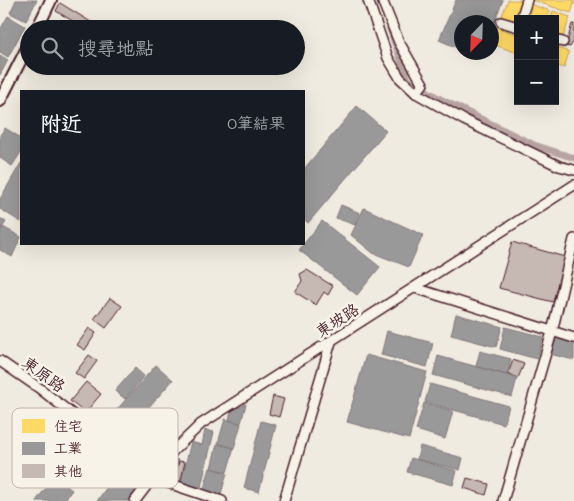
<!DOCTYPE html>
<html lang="zh-TW">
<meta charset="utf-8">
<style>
body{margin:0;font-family:Mali,"LXGW WenKai TC",sans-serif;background:#242831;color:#f1f3f6}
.controls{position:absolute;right:15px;top:15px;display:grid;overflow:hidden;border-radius:0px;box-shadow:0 5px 20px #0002}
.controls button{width:45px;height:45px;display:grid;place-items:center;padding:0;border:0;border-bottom:1px solid #363941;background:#171b24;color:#f1f3f6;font:25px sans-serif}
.compass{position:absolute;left:454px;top:15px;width:45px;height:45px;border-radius:50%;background:#171b24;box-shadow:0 5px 20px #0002;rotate:203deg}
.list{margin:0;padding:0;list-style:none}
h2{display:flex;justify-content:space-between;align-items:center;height:65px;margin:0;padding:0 20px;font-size:21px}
h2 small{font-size:16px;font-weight:400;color:#9ea1a6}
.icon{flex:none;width:28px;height:28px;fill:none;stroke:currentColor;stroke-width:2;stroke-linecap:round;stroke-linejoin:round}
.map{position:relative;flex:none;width:574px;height:501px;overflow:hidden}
.search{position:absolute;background:#171b24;box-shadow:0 5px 20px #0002;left:20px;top:20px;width:285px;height:55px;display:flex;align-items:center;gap:12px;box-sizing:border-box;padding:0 18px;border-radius:28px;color:#9ea1a6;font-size:19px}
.panel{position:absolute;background:#171b24;box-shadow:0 5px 20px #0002;left:20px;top:90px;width:285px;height:155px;border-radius:0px}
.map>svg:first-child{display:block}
</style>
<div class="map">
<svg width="574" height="501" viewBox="0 0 574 501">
<rect width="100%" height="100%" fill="#f0ebe0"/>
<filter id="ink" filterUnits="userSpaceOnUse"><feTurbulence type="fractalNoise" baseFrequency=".02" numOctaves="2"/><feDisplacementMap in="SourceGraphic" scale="10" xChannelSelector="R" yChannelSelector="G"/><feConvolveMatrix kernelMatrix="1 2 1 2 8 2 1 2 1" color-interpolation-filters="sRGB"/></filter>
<g filter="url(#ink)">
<g fill="#ffd966" stroke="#c9a154">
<path d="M508,0h16l-9,23 -14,-5z"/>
<path d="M532,0h42v4l-3,9z"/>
<path d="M530,4l20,7 -3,8h-22z"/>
<path d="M553,11l17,6 -8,23 -7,-2v-19h-4z"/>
<path d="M493,26l25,9v18l-26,-9z"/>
<path d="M555,47l14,5 -5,16 -9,-3z"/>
</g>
<g fill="#999" stroke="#817478">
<path d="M16,0h21l-11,21 -16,-8z"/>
<path d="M456,0h47l-11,27v-5h-30v28l-23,-10z"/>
<path d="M8,16l17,10 -17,31 -8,-5v-22z"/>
<path d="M468,52h13l-2,5z"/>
<path d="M0,55l8,5 -8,15z"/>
<path d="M357,106l29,25 -78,92 -4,-4v-50z"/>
<path d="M5,128l16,10v14l-9,14 -12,-8v-23z"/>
<path d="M21,163v59l-21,-13v-10z"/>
<path d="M341,205l19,8 -5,12 -19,-7z"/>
<path d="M364,208l59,27 -14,32 -36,-14 -22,-18z"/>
<path d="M0,218l6,4 -6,9z"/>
<path d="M322,221l58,46 -23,28 -58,-45z"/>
<path d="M3,227l18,10 -9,20 -12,-7v-18z"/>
<path d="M456,314l46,13 -6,20 -45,-12z"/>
<path d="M505,327l38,10 -6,22 -37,-10z"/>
<path d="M387,331l46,12 -6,24 -46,-12z"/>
<path d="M554,336l20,5v19l-24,-6z"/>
<path d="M480,351l31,8 -4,16 -31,-9z"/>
<path d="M366,355l61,17 -18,67 -62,-17z"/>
<path d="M438,356l79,22 -5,19 -79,-22z"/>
<path d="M156,365l17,15 -58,65 -16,-15z"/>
<path d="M135,368l9,8 -19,23 -10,-8z"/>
<path d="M430,384l79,22 -5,18 -79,-22z"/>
<path d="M424,403l29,8 -8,28 -29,-9z"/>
<path d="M246,404l-5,19 -12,-3 2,-9z"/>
<path d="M225,419l16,5 -7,24 -16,-5z"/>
<path d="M261,421l15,4 -17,67 -15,-4z"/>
<path d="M205,430l9,2 -14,59 -20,-5 11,-44 11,3z"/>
<path d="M217,444l17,4 -7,24 -16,-4z"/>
<path d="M420,446l43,12 -3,12 -43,-11z"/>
<path d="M411,458l46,13 -4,14 -46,-13z"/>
<path d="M124,463l24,17 -15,21h-36z"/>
<path d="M210,468l17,5 -7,24 -17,-5z"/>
<path d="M54,477l18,13 -8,11h-28z"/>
</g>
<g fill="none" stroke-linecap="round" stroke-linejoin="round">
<path stroke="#b7a4a2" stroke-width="7" d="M390,29l18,51 34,20 92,45 40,13"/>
</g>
<g fill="#c6b8b3" stroke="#4a1f2b">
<path d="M60,3l39,24 -1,2h-12l-30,-18z"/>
<path d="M572,24h2v17l-4,6 -4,-1z"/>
<path d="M512,242l53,15 -12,45 -54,-14z"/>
<path d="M307,270l26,16 -5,9 -4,-3 -8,13 -21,-13 7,-11 -2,-7z"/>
<path d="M110,298l12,8 -16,22 -12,-9z"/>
<path d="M89,328l7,5 -11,17 -8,-5z"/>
<path d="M89,355l8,6 -13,18 -9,-6z"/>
<path d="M513,360l11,4 -6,14 -10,-4z"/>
<path d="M86,382l15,12 -16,19 -15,-12z"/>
<path d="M273,396l11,3 -5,18 -10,-3z"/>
<path d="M174,460h4l-2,12 -11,-2z"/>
<path d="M179,461l6,1 -5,22 -6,-1z"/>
<path d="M467,478l22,6 -3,11 -22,-7z"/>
</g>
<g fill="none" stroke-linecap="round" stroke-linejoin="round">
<defs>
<g id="minor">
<path d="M368,0l20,58 12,20 16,15 48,27 95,46 15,4"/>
<path d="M382,0l17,42 24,42 -7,9"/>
<path d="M521,19l6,-19"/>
<path d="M501,22l17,5"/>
<path d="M555,40l8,2"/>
<path d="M415,288l159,50"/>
<path d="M0,361l39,27 114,90 69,23"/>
<path d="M135,501l38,-50 28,-27 373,-239"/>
<path d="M284,501l47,-159"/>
<path d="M503,501l49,-169 22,-93"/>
</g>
<g id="major">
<path d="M37,29l14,-29"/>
<path d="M0,101l29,-57"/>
</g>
</defs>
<use href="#minor" stroke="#4a1f2b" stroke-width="12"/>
<use href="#major" stroke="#4a1f2b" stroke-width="14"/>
<use href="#minor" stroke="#f7f3e8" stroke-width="9"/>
<use href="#major" stroke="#f7f3e8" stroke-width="10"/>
</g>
</g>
<g text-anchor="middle" stroke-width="5" stroke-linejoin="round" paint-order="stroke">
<g font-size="16" fill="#4a1f2b" stroke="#f7f3e8">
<text transform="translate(337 320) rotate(-33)" y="6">東坡路</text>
<text transform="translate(44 374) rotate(36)" y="6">東原路</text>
</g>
</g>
<rect x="12" y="408" width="166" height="80" rx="8" fill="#f7f3e8" stroke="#c3b3af" stroke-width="1"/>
<rect x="22" y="419" width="23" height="14" fill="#ffd966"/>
<rect x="22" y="442" width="23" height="13" fill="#999"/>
<rect x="22" y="464" width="23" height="14" fill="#c6b8b3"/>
<g font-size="14" fill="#4a1f2b">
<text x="54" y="431">住宅</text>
<text x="54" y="453">工業</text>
<text x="54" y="476">其他</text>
</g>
</svg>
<div class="controls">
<button>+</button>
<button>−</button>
</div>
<svg class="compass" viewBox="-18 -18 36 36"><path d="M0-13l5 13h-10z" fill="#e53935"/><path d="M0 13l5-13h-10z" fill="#9ea1a6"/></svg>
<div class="search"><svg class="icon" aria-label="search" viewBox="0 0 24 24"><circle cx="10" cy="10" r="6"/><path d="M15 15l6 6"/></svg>搜尋地點</div>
<section class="panel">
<h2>附近<small>0筆結果</small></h2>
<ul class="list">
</ul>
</section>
</div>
